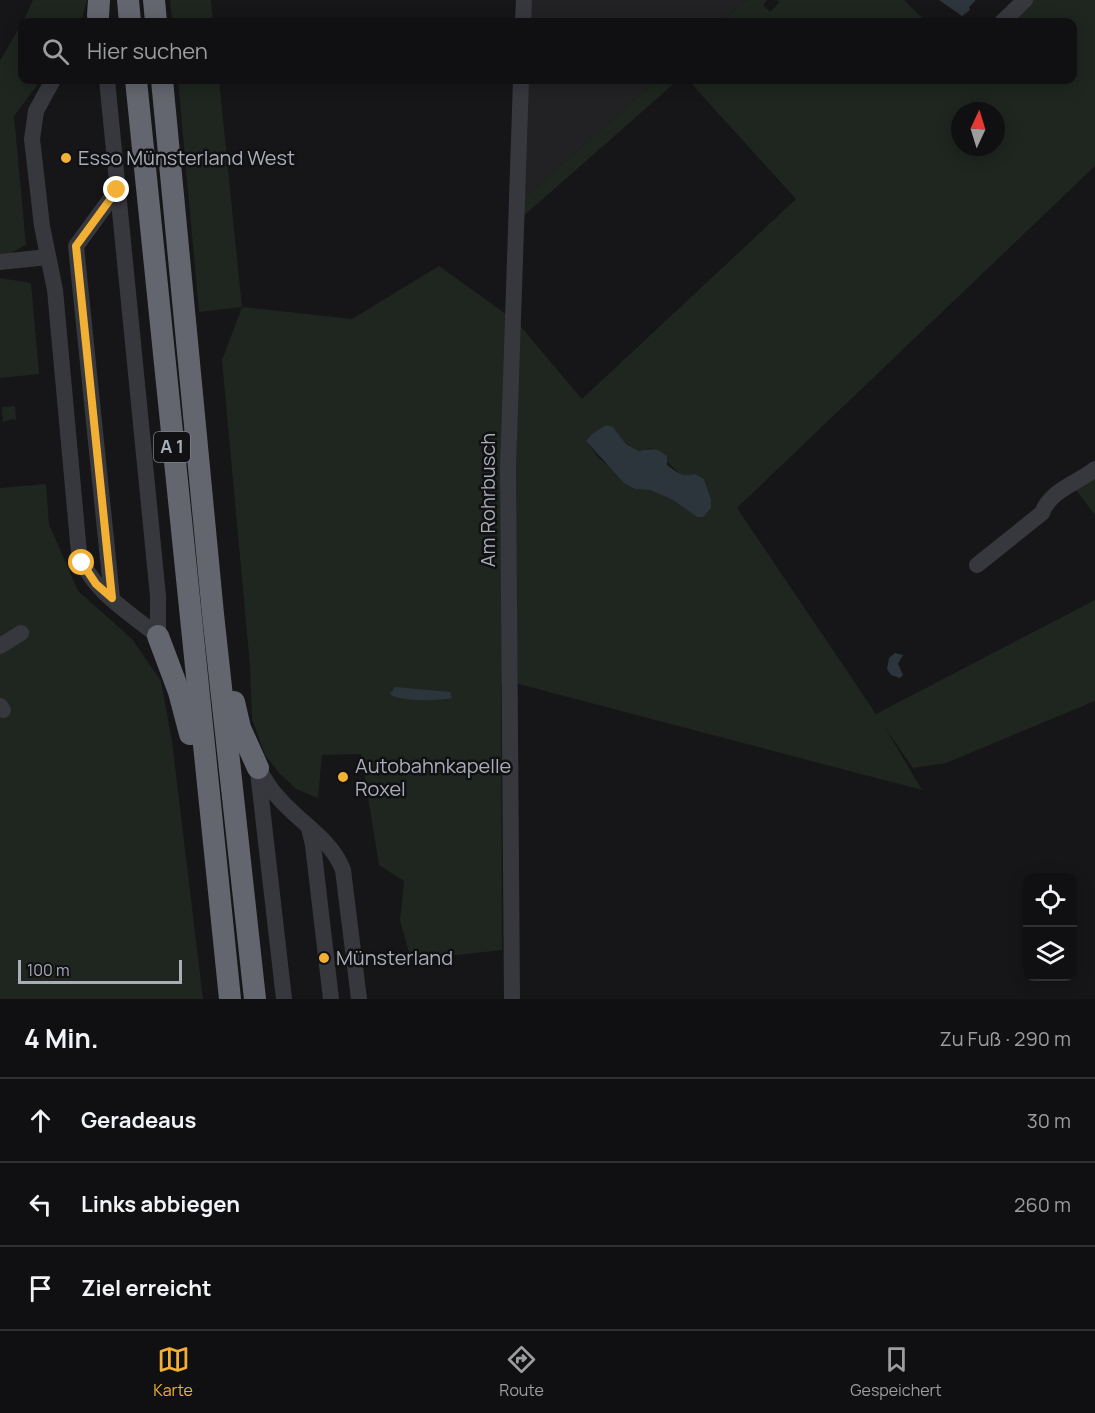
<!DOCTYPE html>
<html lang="de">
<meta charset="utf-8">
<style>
body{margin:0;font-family:Manrope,sans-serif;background:#1e1e20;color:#f1f3f6}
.controls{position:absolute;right:18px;bottom:18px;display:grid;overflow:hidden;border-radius:12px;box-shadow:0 3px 15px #0003}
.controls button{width:54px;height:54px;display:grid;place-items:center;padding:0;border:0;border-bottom:2px solid #303032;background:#101012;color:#f1f3f6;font:30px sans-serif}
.compass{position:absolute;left:951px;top:102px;width:54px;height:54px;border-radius:50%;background:#101012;box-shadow:0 3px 15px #0003;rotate:4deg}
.scale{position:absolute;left:18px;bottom:15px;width:164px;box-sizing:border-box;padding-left:6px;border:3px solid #a8adb8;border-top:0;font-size:16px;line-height:21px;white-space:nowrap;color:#a8adb8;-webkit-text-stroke:4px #111113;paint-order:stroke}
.stop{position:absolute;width:18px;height:18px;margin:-14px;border:4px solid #f2b134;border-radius:50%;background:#fff}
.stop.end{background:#f2b134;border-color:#fff;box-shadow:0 2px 6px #0008}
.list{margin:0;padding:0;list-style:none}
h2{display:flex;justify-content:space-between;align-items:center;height:78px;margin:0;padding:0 24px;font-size:26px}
h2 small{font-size:20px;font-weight:400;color:#9c9d9f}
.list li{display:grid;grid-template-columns:39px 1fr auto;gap:18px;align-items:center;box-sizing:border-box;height:84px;padding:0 24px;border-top:2px solid #303032}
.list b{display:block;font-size:22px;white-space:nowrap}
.list em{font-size:20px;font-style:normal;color:#9c9d9f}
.icon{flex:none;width:33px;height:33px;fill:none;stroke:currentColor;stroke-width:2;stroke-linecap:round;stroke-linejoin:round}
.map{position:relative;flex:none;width:1095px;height:999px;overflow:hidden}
.search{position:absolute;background:#101012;box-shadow:0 3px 15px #0003;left:18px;right:18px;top:18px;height:66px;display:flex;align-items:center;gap:15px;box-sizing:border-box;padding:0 21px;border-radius:12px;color:#9c9d9f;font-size:22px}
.sheet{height:330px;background:#101012}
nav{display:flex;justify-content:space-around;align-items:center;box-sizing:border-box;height:84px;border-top:2px solid #303032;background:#101012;font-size:16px;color:#9c9d9f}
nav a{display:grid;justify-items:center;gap:3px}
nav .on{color:#f2b134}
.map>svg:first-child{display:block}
</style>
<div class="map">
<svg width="1095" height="999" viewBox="0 0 1095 999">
<rect width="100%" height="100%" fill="#161618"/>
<g fill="#222225">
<path d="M529,0h217l-25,22h-193z"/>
<path d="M526,80h131l-135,120z"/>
</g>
<g fill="#1e261f" fill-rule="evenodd">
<path d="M33,0h54l-6,22h-58z"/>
<path d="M170,0h41l2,22h-41z"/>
<path d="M746,0h21l-4,5 7,7 9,-9 -2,-3h127l22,22h-205z"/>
<path d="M1018,0h77v166l-358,342 139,206 219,-114v101l-149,62 -33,5 -29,-42 38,64 -411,-108 -10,1 1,267 -91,10 -11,-40 4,-39 -25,-16 -18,-111 -39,1 -4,43 -22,-9 -17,-16 -14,-18 -13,-36 -2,-53 -28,-306 20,-53 -43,5 -21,-232h41l23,227 110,12 87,-53 78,56 65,77 214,-200 -108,-119h384v-58h-79zM960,111h36v36h-36zM613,427l13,17 13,7 13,-3 28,26 24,5 7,20v9l-14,9 -24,-17 -23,-10 -15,-1 -36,-31 -13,-17z"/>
<path d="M22,23v57h19l-27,36 12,129 -17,9 -9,1v-194z"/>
<path d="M657,80h21l-158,139 2,-19z"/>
<path d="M0,278l31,5 8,91 -39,4z"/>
<path d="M15,406l1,15 -3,-2 -10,3 -1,-15z"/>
<path d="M1095,474v41l-19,-25z"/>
<path d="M46,484l3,40 29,67 54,48 29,42 11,60 31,258h-203v-511z"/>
</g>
<g fill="#2c353c">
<path d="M939,0h37l-7,7 1,3 -8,6z"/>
<path d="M606,425l7,2 13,17 13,7c13,-3 18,-3 28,5v9c10,7 16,13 28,9l9,5 7,20v9l-8,9h-6l-24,-17 -23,-10 -15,-1 -11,-6 -38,-42 6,-7z"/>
<path d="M895,653l8,2 -5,9 5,11 -3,3 -9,-3 -4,-6 2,-11z"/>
<path d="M395,687l55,5 2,6c-11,3 -54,4 -62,-4z"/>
</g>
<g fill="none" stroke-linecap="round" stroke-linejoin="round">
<g stroke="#37383d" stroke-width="16">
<path d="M523,22l1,-22"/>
<path d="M1002,22l23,-22"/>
<path d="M53,80l-17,31 -4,28 10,87 13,64 24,263c11,37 50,59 79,83"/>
<path d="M107,80l51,516v40"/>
<path d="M0,262l48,-5"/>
<path d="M977,565l65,-52c8,-23 36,-30 53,-44"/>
<path d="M112,598l-36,-352 41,-56"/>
<path d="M0,646l21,-13"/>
<path d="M0,706l3,4"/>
<path d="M258,768c6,10 11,20 19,28 21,26 54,42 66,74l16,129"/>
<path d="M258,772l26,227"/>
<path d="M309,828l4,17 18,154"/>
<path d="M512,999l-4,-531 13,-388"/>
</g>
<g stroke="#63666e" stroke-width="22">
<path d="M128,0l2,22"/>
<path d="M154,0l2,22"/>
<path d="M98,16l1,-16"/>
<path d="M136,80l94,919"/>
<path d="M162,80l51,534 42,385"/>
<path d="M158,636l21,56 11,42"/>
<path d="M234,702l6,26 18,40"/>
</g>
</g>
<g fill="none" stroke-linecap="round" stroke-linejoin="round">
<path stroke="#f2b134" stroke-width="8" d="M82,563l14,21 16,14 -36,-352 41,-56"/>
</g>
<g fill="#f2b134" stroke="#111113" stroke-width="2">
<circle cx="66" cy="158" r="6"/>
<circle cx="343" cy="777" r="6"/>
<circle cx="324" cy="958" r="6"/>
</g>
<g text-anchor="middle" stroke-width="5" stroke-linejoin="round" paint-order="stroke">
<rect fill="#111113" stroke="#7b7e86" stroke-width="1.5" x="154" y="432" width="36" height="30" rx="4.5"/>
<g font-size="18" font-weight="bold" fill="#a8adb8">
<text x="172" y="453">A 1</text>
</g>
<g font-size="20" fill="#a8adb8" stroke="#111113" text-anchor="start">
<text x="78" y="165">Esso Münsterland West</text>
<text x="355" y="773">Autobahnkapelle<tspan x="355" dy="23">Roxel</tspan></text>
<text x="336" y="965">Münsterland</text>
</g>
<g font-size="20" fill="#a8adb8" stroke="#111113">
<text transform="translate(488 500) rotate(-90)" y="7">Am Rohrbusch</text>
</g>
</g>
</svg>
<div class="controls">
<button><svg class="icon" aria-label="locate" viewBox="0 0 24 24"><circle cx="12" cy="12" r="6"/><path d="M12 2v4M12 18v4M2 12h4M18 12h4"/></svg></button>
<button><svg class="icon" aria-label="layers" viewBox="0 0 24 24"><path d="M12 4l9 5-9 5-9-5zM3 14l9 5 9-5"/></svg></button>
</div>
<svg class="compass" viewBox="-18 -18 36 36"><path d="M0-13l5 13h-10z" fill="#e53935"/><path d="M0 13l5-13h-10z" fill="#9c9d9f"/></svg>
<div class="scale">100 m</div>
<div class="stop" style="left:82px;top:563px"></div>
<div class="stop end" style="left:117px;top:190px"></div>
<div class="search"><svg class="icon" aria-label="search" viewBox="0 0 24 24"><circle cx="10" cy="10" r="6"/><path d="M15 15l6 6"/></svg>Hier suchen</div>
</div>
<section class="sheet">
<h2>4 Min.<small>Zu Fuß · 290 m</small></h2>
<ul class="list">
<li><svg class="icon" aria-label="ahead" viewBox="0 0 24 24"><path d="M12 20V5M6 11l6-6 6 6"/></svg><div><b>Geradeaus</b></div><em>30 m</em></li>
<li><svg class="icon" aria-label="left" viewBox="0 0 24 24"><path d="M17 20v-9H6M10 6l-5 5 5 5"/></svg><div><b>Links abbiegen</b></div><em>260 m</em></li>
<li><svg class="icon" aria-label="arrive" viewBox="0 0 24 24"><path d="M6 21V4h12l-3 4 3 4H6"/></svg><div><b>Ziel erreicht</b></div></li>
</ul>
</section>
<nav>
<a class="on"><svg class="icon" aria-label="map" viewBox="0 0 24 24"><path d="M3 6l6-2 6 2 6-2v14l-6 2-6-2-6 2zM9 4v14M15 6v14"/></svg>Karte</a>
<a><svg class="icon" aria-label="directions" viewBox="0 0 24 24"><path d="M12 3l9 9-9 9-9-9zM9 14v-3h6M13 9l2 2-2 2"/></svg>Route</a>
<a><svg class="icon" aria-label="saved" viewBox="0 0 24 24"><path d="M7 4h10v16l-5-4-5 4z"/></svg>Gespeichert</a>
</nav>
